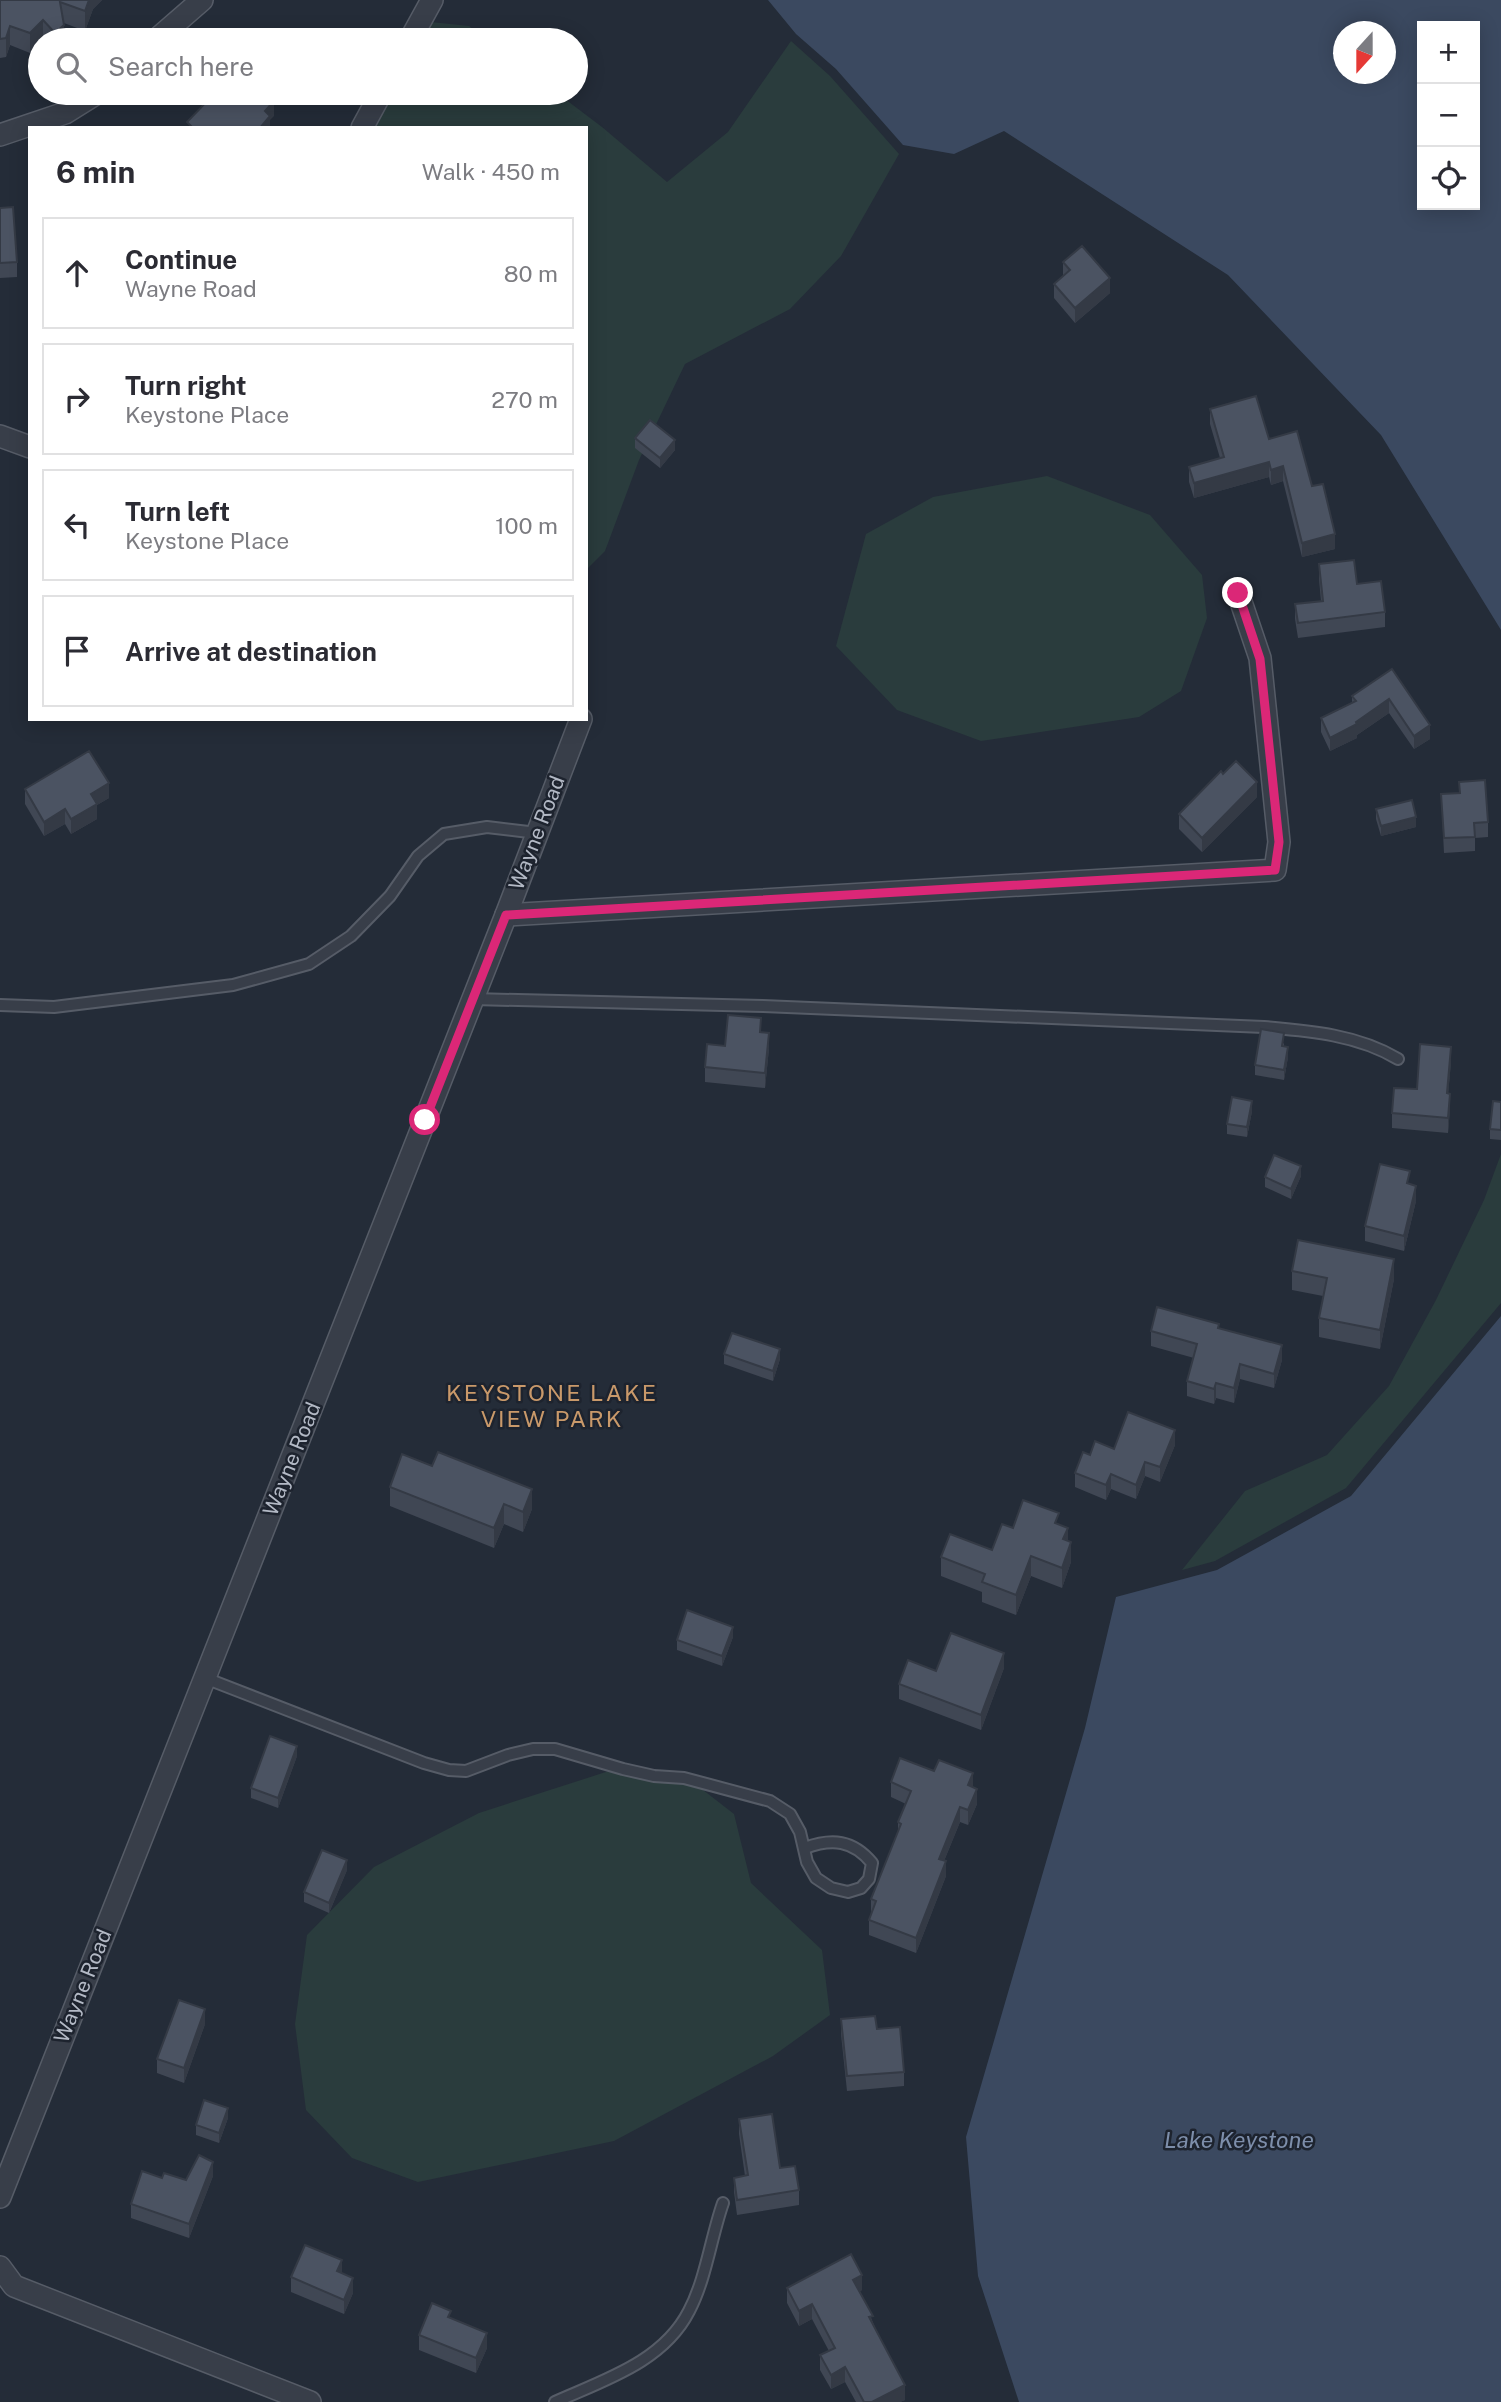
<!DOCTYPE html>
<meta charset="utf-8">
<style>
body{margin:0;font-family:"Public Sans",sans-serif;background:#f7f7f7;color:#2b2b33}
.controls{position:absolute;right:21px;top:21px;display:grid;overflow:hidden;border-radius:0px;box-shadow:0 4px 18px #0003}
.controls button{width:63px;height:63px;display:grid;place-items:center;padding:0;border:0;border-bottom:2px solid #e1e1e2;background:#fff;color:#2b2b33;font:35px sans-serif}
.compass{position:absolute;left:1333px;top:21px;width:63px;height:63px;border-radius:50%;background:#fff;box-shadow:0 4px 18px #0003;rotate:201deg}
.stop{position:absolute;width:21px;height:21px;margin:-16px;border:5px solid #db2777;border-radius:50%;background:#fff}
.stop.end{background:#db2777;border-color:#fff;box-shadow:0 2px 7px #0008}
.list{margin:0;padding:0;list-style:none}
h2{display:flex;justify-content:space-between;align-items:center;height:91px;margin:0;padding:0 28px;font-size:30px}
h2 small{font-size:23px;font-weight:400;color:#7c7c81}
.list li{display:grid;grid-template-columns:46px 1fr auto;gap:21px;align-items:center;box-sizing:border-box;height:112px;margin:0 14px 14px;padding:0 14px;border:2px solid #e1e1e2;border-radius:0px}
.list b{display:block;font-size:26px;white-space:nowrap}
.list p{margin:0;font-size:23px;white-space:nowrap;color:#7c7c81}
.list em{font-size:23px;font-style:normal;color:#7c7c81}
.icon{flex:none;width:38px;height:38px;fill:none;stroke:currentColor;stroke-width:2;stroke-linecap:round;stroke-linejoin:round}
.map{position:relative;flex:none;width:1501px;height:2402px;overflow:hidden}
.search{position:absolute;background:#fff;box-shadow:0 4px 18px #0003;left:28px;top:28px;width:560px;height:77px;display:flex;align-items:center;gap:18px;box-sizing:border-box;padding:0 24px;border-radius:38px;color:#7c7c81;font-size:26px}
.panel{position:absolute;background:#fff;box-shadow:0 4px 18px #0003;left:28px;top:126px;width:560px;height:595px;border-radius:0px}
.map>svg:first-child{display:block}
</style>
<div class="map">
<svg width="1501" height="2402" viewBox="0 0 1501 2402">
<rect width="100%" height="100%" fill="#242c38"/>
<g fill="#2a3c3d">
<path d="M431,22l38,4 18,14h-66z"/>
<path d="M791,41l39,35 69,78 -58,102 -51,53 -105,55 -46,96 -34,91 -19,19v-442h-213l19,-35h165l45,34 65,55 61,-50z"/>
<path d="M1047,476l103,39 52,60 5,43 -26,73 -42,26 -158,24 -84,-31 -61,-64 30,-112 67,-37z"/>
<path d="M1501,1154v149l-155,185 -131,73 -33,9 63,-79 82,-36 62,-69 47,-86 48,-100z"/>
<path d="M612,1770l73,6 49,38 17,69 71,67 8,65 -57,41 -159,85 -196,41 -66,-24 -46,-48 -11,-86 12,-89 67,-68 105,-54z"/>
</g>
<g fill="#3b4960" fill-rule="evenodd">
<path d="M768,0h733v630l-120,-195 -153,-160 -224,-144 -50,23 -51,-9 -67,-76 -40,-35zM1422,26h53v179h-53zM1344,32h42v42h-42z"/>
<path d="M1501,1316v1086h-482l-41,-126 -12,-139 119,-409 31,-131 101,-27 134,-74z"/>
</g>
<g fill="none" stroke-linecap="round" stroke-linejoin="round">
<defs>
<g id="service">
<path d="M473,999l290,7 501,21c47,4 94,8 134,32"/>
<path d="M0,1005l54,2 179,-22 76,-21 42,-28 39,-40 28,-40 26,-22 43,-7 50,6"/>
<path d="M205,1678l219,85 25,7 17,1 42,-16 25,-6h22l68,20 31,7 30,2 86,23 20,13 10,18 7,30 9,16 15,10 17,4 13,-4 8,-9 3,-16c-19,-23 -40,-25 -67,-15"/>
<path d="M555,2402c49,-22 108,-40 134,-91 17,-32 22,-74 34,-108"/>
</g>
<g id="minor">
<path d="M156,40l46,-40"/>
<path d="M410,40l22,-40"/>
<path d="M362,128l19,-35"/>
<path d="M0,135l65,-22 32,-20"/>
<path d="M0,436l30,11"/>
<path d="M506,915l769,-45 4,-28 -19,-184 -22,-65"/>
<path d="M0,2197l506,-1282 75,-196"/>
<path d="M0,2267l14,19 296,116"/>
</g>
</defs>
<use href="#service" stroke="#565c67" stroke-width="14"/>
<use href="#minor" stroke="#565c67" stroke-width="24"/>
<use href="#service" stroke="#383e49" stroke-width="10"/>
<use href="#minor" stroke="#383e49" stroke-width="21"/>
</g>
<g fill="#404754">
<path d="M0,0h102l-9,9 -8,22 -21,-8v17h-24v3l-10,10 -20,-8 -4,12 -6,1z"/>
<path d="M0,208l17,54v15l-17,1z"/>
<path d="M1063,262l47,31 -35,30 -21,-25v-14l9,-8z"/>
<path d="M1210,409l59,30 43,47 23,63 -33,8 -19,-76 -12,4 -2,-8 -75,21 -5,-16v-15l31,-9 -10,-34z"/>
<path d="M635,438l40,12 -15,18 -25,-20z"/>
<path d="M1319,564l38,20 28,28v15l-87,11 -3,-19v-15l26,-3 -2,-22z"/>
<path d="M1392,669l38,70 -16,10 -25,-36 -32,22v3l-27,13 -9,-19v-14l31,-15v-7z"/>
<path d="M1459,782l29,40v15l-13,1v13l-31,2 -3,-59 18,-1z"/>
<path d="M25,789l84,9 -12,7v14l-26,15 -6,-10 -21,12 -19,-32z"/>
<path d="M1257,797l-55,55 -23,-23v-15z"/>
<path d="M1376,809l40,18 -35,9 -5,-17z"/>
<path d="M761,1032l8,16 -4,40 -60,-6v-15l20,-21z"/>
<path d="M1284,1043v4l4,10 -4,23 -29,-5v-10z"/>
<path d="M1451,1062l-3,32 2,15 -2,24 -56,-5v-15z"/>
<path d="M1501,1102v38l-11,-1v-10z"/>
<path d="M1252,1111l-5,26 -20,-3v-10z"/>
<path d="M1301,1176l-10,23 -26,-12v-10z"/>
<path d="M1416,1201l-12,50 -39,-10v-15z"/>
<path d="M1292,1271l102,8 -14,70 -61,-12v-19l4,-22 -31,-6z"/>
<path d="M1219,1328l63,32 -8,28 -34,-9 -6,24 -18,-5 -2,6 -27,-8v-15l7,-23 -43,-12v-15z"/>
<path d="M724,1354l56,5 -7,22 -49,-17z"/>
<path d="M1175,1445l-15,37 -15,-6 -9,23 -25,-10 -5,11 -31,-13v-14l15,-18 24,-6z"/>
<path d="M390,1487l142,22 -9,23 -19,-8 -10,24 -104,-42z"/>
<path d="M1059,1524l9,17 3,21 -9,26 -31,-12 -15,39 -34,-13v-10l-41,-16v-19l51,-7 21,-22z"/>
<path d="M733,1637l-11,29 -45,-16v-10z"/>
<path d="M1004,1668l-23,62 -82,-31v-15l37,-13z"/>
<path d="M297,1756l-19,52 -27,-10v-10z"/>
<path d="M891,1782l82,5 4,17 -9,21 -8,-3 -16,39 2,15 -30,77 -47,-18v-15l2,-6v-15l27,-67v-10l8,-18 -15,-7z"/>
<path d="M347,1870l-18,43 -25,-11v-10z"/>
<path d="M841,2019l36,10 27,43v14l-57,5 -6,-57z"/>
<path d="M205,2024l-21,59 -27,-10v-14z"/>
<path d="M228,2118l-9,25 -23,-8v-10z"/>
<path d="M739,2119l60,71v15l-62,10 -3,-23v-14l11,-2 -6,-42z"/>
<path d="M213,2176l-24,62 -58,-20v-14l31,-26 24,2z"/>
<path d="M342,2273l11,20 -9,21 -53,-22v-15z"/>
<path d="M787,2288l75,2 -2,1 45,109 -5,2h-44l-11,-20 -14,7 -11,-19v-15l9,-4 -17,-32 -13,7 -12,-23z"/>
<path d="M419,2335l68,13 -11,25 -57,-23z"/>
</g>
<g fill="#343a45">
<path d="M89,0h13l-9,9 -8,22v-20z"/>
<path d="M43,20v20h-3v3l-10,10v-20z"/>
<path d="M64,25v15h-9v-7z"/>
<path d="M10,26v19l-4,12v-19z"/>
<path d="M264,93h14l-14,14z"/>
<path d="M274,101v15l-4,4v8h-10l5,-17z"/>
<path d="M1110,278v15l-35,30v-15z"/>
<path d="M675,440v10l-15,18v-10z"/>
<path d="M1269,462v15l-75,21v-15z"/>
<path d="M1283,466v15l-12,4v-15z"/>
<path d="M1335,534v15l-33,8v-14z"/>
<path d="M1389,699v14l-32,22v3l-27,13v-13l26,-16z"/>
<path d="M1430,725v14l-16,10v-13z"/>
<path d="M1257,782v15l-55,55v-14z"/>
<path d="M109,783v15l-12,7v14l-26,15v-15l20,-25z"/>
<path d="M65,809v15l-21,12v-14z"/>
<path d="M1416,817v10l-35,9v-10z"/>
<path d="M769,1033v15l-4,40v-15z"/>
<path d="M1288,1047v10l-4,23v-10z"/>
<path d="M1451,1047v15l-4,46v-15z"/>
<path d="M1450,1094v15l-2,24v-15z"/>
<path d="M1252,1101v10l-5,26v-10z"/>
<path d="M1301,1166v10l-10,23v-10z"/>
<path d="M1416,1186v15l-12,50v-15z"/>
<path d="M1394,1259v20l-14,70v-19z"/>
<path d="M1282,1345v15l-8,28v-14z"/>
<path d="M780,1349v10l-7,22v-10z"/>
<path d="M1240,1364v15l-6,24v-15z"/>
<path d="M1216,1383v15l-2,6v-15z"/>
<path d="M1175,1430v15l-15,37v-15z"/>
<path d="M1145,1462v14l-9,23v-14z"/>
<path d="M1111,1474v15l-5,11v-15z"/>
<path d="M532,1489v20l-9,23v-20z"/>
<path d="M504,1504v20l-10,24v-20z"/>
<path d="M1068,1528v19l-5,-8z"/>
<path d="M1071,1542v20l-9,26v-20z"/>
<path d="M1031,1556v20l-15,39v-20z"/>
<path d="M733,1627v10l-11,29v-10z"/>
<path d="M1004,1653v15l-23,62v-15z"/>
<path d="M297,1746v10l-19,52v-10z"/>
<path d="M973,1773v15l-5,-3z"/>
<path d="M977,1789v15l-9,21v-15z"/>
<path d="M960,1807v15l-21,51v-14z"/>
<path d="M347,1860v10l-18,43v-10z"/>
<path d="M946,1861v15l-30,77v-15z"/>
<path d="M205,2009v15l-21,59v-15z"/>
<path d="M228,2108v10l-9,25v-10z"/>
<path d="M213,2162v14l-24,62v-14z"/>
<path d="M342,2260v15l-5,-4z"/>
<path d="M862,2275v15l-9,5v-15z"/>
<path d="M353,2278v15l-9,21v-14z"/>
<path d="M812,2304v15l-13,7v-15z"/>
<path d="M487,2333v15l-11,25v-15z"/>
<path d="M845,2367v15l-14,7v-14z"/>
<path d="M905,2385v15l-5,2h-28z"/>
</g>
<g fill="#4b5362" stroke="#343a45" stroke-width="2">
<path d="M0,0h89l-4,11 -25,-9 4,23 -9,8 -12,-13 -13,13 -20,-7 -4,12 -6,1z"/>
<path d="M226,93h39l9,8 -9,10 5,5 -10,12h-67l-6,-6 26,-27 6,5z"/>
<path d="M13,207l4,55 -17,1v-55z"/>
<path d="M1082,246l28,32 -35,30 -21,-24 16,-14 -7,-8z"/>
<path d="M1256,396l13,43 28,-8 15,55 11,-2 12,50 -33,9 -19,-77 -12,4 -2,-8 -75,21 -5,-16 35,-10 -14,-48z"/>
<path d="M650,420l25,20 -15,18 -25,-20z"/>
<path d="M1354,560l3,24 24,-3 4,31 -87,11 -3,-19 28,-3 -4,-37z"/>
<path d="M1392,669l38,56 -16,11 -25,-37 -33,23 1,2 -27,14 -9,-20 35,-17 -4,-5z"/>
<path d="M89,751l20,32 -18,11 6,10 -26,15 -6,-10 -21,13 -19,-33z"/>
<path d="M1236,761l21,21 -55,56 -23,-24 42,-43 2,3z"/>
<path d="M1485,780l3,42 -14,1 1,14 -31,1 -3,-44 19,-1 -1,-11z"/>
<path d="M1412,800l4,17 -35,9 -5,-17z"/>
<path d="M728,1015l33,3 -1,14 9,1 -4,40 -60,-6 2,-23 18,2z"/>
<path d="M1261,1029l23,4 -2,13 6,1 -4,23 -29,-5z"/>
<path d="M1420,1044l31,3 -4,46 3,1 -2,24 -56,-5 2,-25 23,1z"/>
<path d="M1232,1097l20,4 -5,26 -20,-3z"/>
<path d="M1493,1101l8,1v28l-11,-1z"/>
<path d="M1274,1155l27,11 -10,23 -26,-12z"/>
<path d="M1380,1164l30,7 -3,12 9,3 -12,50 -39,-10z"/>
<path d="M1298,1240l96,19 -14,71 -61,-12 8,-40 -35,-7z"/>
<path d="M1157,1307l62,17 -1,4 64,17 -8,29 -34,-10 -6,24 -18,-5 -2,6 -27,-8 10,-37 -46,-13z"/>
<path d="M732,1333l48,16 -7,22 -49,-17z"/>
<path d="M1128,1412l47,18 -15,37 -15,-5 -9,23 -25,-11 -5,11 -31,-12 8,-21 7,3 5,-14 19,8z"/>
<path d="M438,1452l94,37 -9,23 -19,-8 -10,24 -104,-41 12,-33 30,12z"/>
<path d="M1023,1500l36,13 -4,10 13,5 -5,11 8,3 -9,26 -31,-12 -15,39 -34,-13 3,-8 -44,-17 9,-23 42,16 10,-26 11,4z"/>
<path d="M687,1610l46,17 -11,29 -45,-16z"/>
<path d="M951,1633l53,20 -23,62 -82,-31 9,-24 28,11z"/>
<path d="M270,1736l27,10 -19,52 -27,-10z"/>
<path d="M900,1758l34,13 5,-11 34,13 -5,12 9,4 -9,21 -8,-3 -21,52 7,2 -30,77 -47,-18 7,-19 -5,-2 30,-75 -3,-2 13,-31 -20,-9z"/>
<path d="M322,1850l25,10 -18,43 -25,-11z"/>
<path d="M179,2000l26,9 -21,59 -27,-9z"/>
<path d="M875,2016l2,13 23,-2 4,45 -57,4 -6,-57z"/>
<path d="M204,2100l24,8 -9,25 -23,-8z"/>
<path d="M772,2114l8,54 15,-2 4,24 -62,10 -3,-22 14,-3 -9,-56z"/>
<path d="M199,2155l14,7 -24,62 -58,-20 11,-33 20,7 2,-5 22,7z"/>
<path d="M305,2245l37,15 -5,11 16,7 -9,22 -53,-23z"/>
<path d="M851,2254l11,21 -9,5 20,36 -4,1 36,68 -33,17h-8l-19,-35 -14,8 -11,-20 15,-7 -23,-44 -13,7 -12,-23z"/>
<path d="M432,2303l19,8 -3,6 39,16 -11,25 -57,-23z"/>
</g>
<g fill="none" stroke-linecap="round" stroke-linejoin="round">
<path stroke="#db2777" stroke-width="9" d="M425,1120l81,-205 769,-45 4,-28 -19,-183 -22,-66"/>
</g>
<g text-anchor="middle" stroke-width="5" stroke-linejoin="round" paint-order="stroke">
<g font-size="21" fill="#b3b9c5" stroke="#1d232e">
<text transform="translate(537 833) rotate(-69)" y="7">Wayne Road</text>
<text transform="translate(292 1459) rotate(-68)" y="7">Wayne Road</text>
<text transform="translate(83 1986) rotate(-68)" y="7">Wayne Road</text>
</g>
<g font-size="23" letter-spacing="2" fill="#c9996a" stroke="#1d232e">
<text x="552" y="1401">KEYSTONE LAKE<tspan x="552" dy="26">VIEW PARK</tspan></text>
</g>
<g font-size="23" font-style="italic" fill="#7d8eaa" stroke="#1d232e">
<text x="1239" y="2148">Lake Keystone</text>
</g>
</g>
</svg>
<div class="controls">
<button>+</button>
<button>−</button>
<button><svg class="icon" aria-label="locate" viewBox="0 0 24 24"><circle cx="12" cy="12" r="6"/><path d="M12 2v4M12 18v4M2 12h4M18 12h4"/></svg></button>
</div>
<svg class="compass" viewBox="-18 -18 36 36"><path d="M0-13l5 13h-10z" fill="#e53935"/><path d="M0 13l5-13h-10z" fill="#7c7c81"/></svg>
<div class="stop" style="left:425px;top:1120px"></div>
<div class="stop end" style="left:1238px;top:593px"></div>
<div class="search"><svg class="icon" aria-label="search" viewBox="0 0 24 24"><circle cx="10" cy="10" r="6"/><path d="M15 15l6 6"/></svg>Search here</div>
<section class="panel">
<h2>6 min<small>Walk · 450 m</small></h2>
<ul class="list">
<li><svg class="icon" aria-label="ahead" viewBox="0 0 24 24"><path d="M12 20V5M6 11l6-6 6 6"/></svg><div><b>Continue</b><p>Wayne Road</p></div><em>80 m</em></li>
<li><svg class="icon" aria-label="right" viewBox="0 0 24 24"><path d="M7 20v-9h11M14 6l5 5-5 5"/></svg><div><b>Turn right</b><p>Keystone Place</p></div><em>270 m</em></li>
<li><svg class="icon" aria-label="left" viewBox="0 0 24 24"><path d="M17 20v-9H6M10 6l-5 5 5 5"/></svg><div><b>Turn left</b><p>Keystone Place</p></div><em>100 m</em></li>
<li><svg class="icon" aria-label="arrive" viewBox="0 0 24 24"><path d="M6 21V4h12l-3 4 3 4H6"/></svg><div><b>Arrive at destination</b></div></li>
</ul>
</section>
</div>
